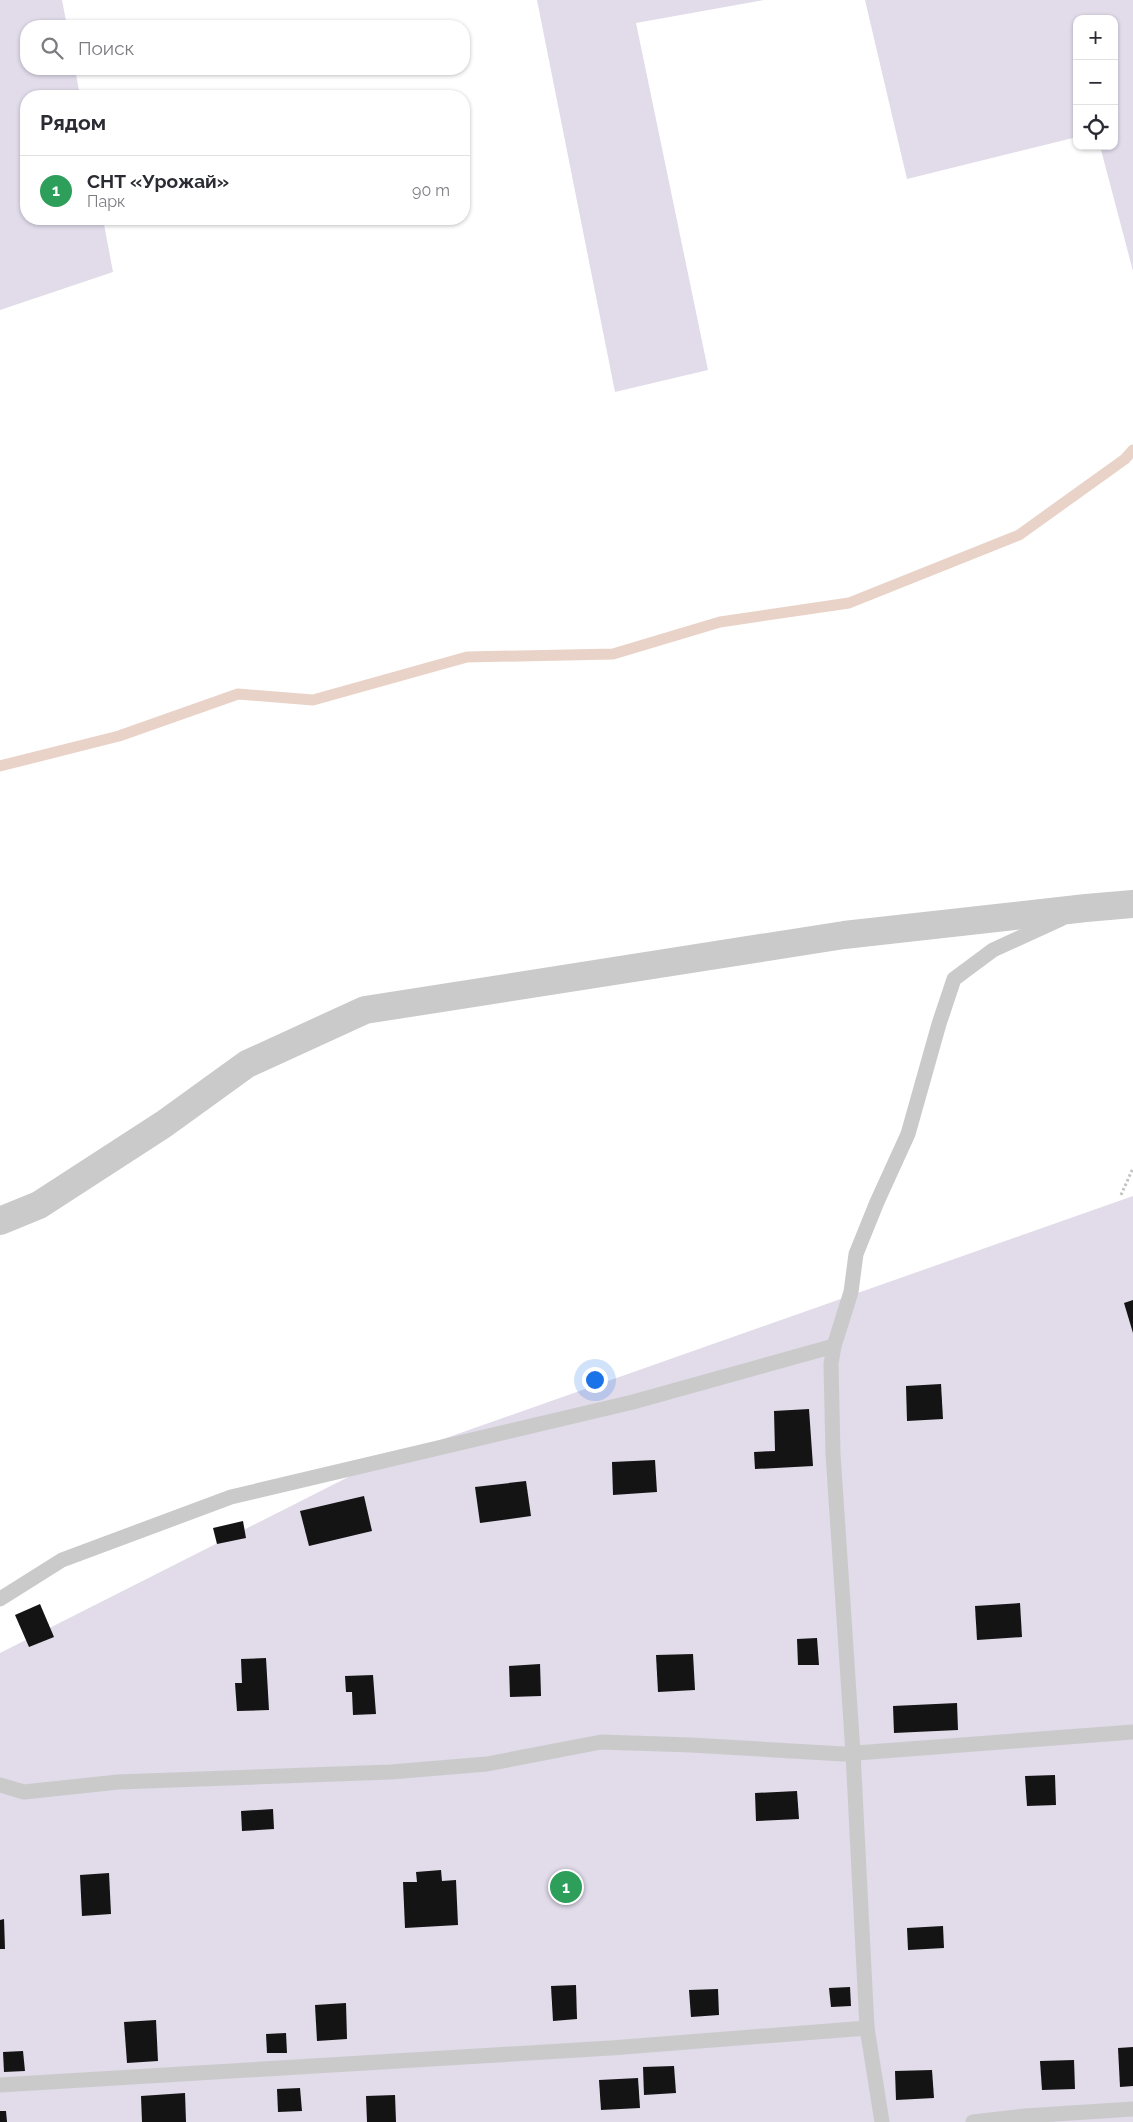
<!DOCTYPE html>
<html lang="ru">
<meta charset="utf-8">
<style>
body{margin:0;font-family:Raleway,sans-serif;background:#f7f7f7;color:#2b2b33}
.controls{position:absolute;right:15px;top:15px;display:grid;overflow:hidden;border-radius:10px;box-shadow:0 1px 4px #0004}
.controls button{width:45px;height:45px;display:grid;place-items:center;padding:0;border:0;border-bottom:1px solid #e1e1e2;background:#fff;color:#2b2b33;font:25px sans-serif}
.you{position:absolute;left:594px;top:1379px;width:18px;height:18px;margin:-12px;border:4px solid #fff;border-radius:50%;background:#1a73e8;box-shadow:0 0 0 8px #1a73e833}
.badge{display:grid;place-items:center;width:32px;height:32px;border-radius:50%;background:#307a76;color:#fff;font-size:16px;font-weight:700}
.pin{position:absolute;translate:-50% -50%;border:2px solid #fff;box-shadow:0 1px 5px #0006}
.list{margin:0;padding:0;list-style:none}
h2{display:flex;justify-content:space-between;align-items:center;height:65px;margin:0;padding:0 20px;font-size:21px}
h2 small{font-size:16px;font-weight:400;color:#7c7c81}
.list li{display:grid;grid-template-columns:32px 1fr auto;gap:15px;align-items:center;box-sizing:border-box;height:70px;padding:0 20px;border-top:1px solid #e1e1e2}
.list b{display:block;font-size:19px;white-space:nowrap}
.list p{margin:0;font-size:16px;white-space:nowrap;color:#7c7c81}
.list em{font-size:16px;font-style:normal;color:#7c7c81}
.icon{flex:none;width:28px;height:28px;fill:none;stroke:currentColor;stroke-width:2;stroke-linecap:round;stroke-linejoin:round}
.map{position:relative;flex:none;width:1133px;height:2122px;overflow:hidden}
.search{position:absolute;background:#fff;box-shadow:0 1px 4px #0004;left:20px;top:20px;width:450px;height:55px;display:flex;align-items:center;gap:12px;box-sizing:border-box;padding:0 18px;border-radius:20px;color:#7c7c81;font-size:19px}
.panel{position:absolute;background:#fff;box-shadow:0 1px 4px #0004;left:20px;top:90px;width:450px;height:135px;border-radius:20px}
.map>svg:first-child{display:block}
</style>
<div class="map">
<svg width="1133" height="2122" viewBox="0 0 1133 2122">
<rect width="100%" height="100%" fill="#fff"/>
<g fill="#e1dbea">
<path d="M0,0h62l5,26h-41v43h49l5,27h-54v123h77l10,53 -113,38z"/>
<path d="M537,0h227l-128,23 72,347 -93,22z"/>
<path d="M865,0h268v271l-33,-125h14v-127h-37v118l-170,42z"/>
<path d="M1133,1196v926h-1133v-469l378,-191z"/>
</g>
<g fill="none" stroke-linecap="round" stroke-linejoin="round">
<path stroke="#e9d3c8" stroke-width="11" d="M0,766l119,-30 119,-42 75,6 154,-43 146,-3 107,-32 129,-19 170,-68 106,-76 8,-9"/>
</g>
<g fill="#141414">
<path d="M1133,1300v33l-9,-30z"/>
<path d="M941,1384l2,35 -36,2 -1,-35z"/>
<path d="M809,1409l4,57 -58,3 -1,-17 21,-1 -1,-40z"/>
<path d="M655,1460l2,32 -44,3 -1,-33z"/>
<path d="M526,1481l5,35 -51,7 -5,-36z"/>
<path d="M364,1496l8,35 -63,15 -9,-35z"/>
<path d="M243,1521l3,17 -29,6 -4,-16z"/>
<path d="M1020,1603l2,34 -45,3 -2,-34z"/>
<path d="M40,1604l14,33 -25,10 -14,-32z"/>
<path d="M817,1638l2,27h-21l-1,-26z"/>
<path d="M693,1654l2,36 -37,2 -2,-37z"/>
<path d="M266,1658l3,52 -32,1 -2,-28h7l-1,-24z"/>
<path d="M540,1664l1,32 -31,1 -1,-31z"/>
<path d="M373,1675l3,39 -23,1 -1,-23h-6l-1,-16z"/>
<path d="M957,1703l1,27 -64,3 -1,-27z"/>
<path d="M1055,1775l1,30 -29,1 -2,-30z"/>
<path d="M797,1791l2,28 -43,2 -1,-28z"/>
<path d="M273,1809l1,20 -32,2 -1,-20z"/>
<path d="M441,1870l1,11 14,-1 2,45 -53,3 -2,-46h14l-1,-10z"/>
<path d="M109,1873l2,41 -29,2 -2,-41z"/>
<path d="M4,1919l1,30h-5v-29z"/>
<path d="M943,1926l1,22 -36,2 -1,-22z"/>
<path d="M576,1985l1,34 -24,2 -2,-35z"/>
<path d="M850,1987l1,19 -20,1 -2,-19z"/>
<path d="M718,1989l1,26 -28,2 -2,-27z"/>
<path d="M346,2003l1,36 -30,2 -2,-36z"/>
<path d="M156,2020l2,41 -31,2 -3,-41z"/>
<path d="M286,2033l1,20h-20l-1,-19z"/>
<path d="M1133,2047v39l-13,1 -2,-39z"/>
<path d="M23,2051l2,20 -21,1 -1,-20z"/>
<path d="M1074,2060l1,29 -33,1 -2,-29z"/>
<path d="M674,2066l2,27 -32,2 -1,-28z"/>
<path d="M932,2070l2,28 -38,2 -1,-29z"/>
<path d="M638,2078l2,30 -39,2 -2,-30z"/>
<path d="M300,2088l2,23 -24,1 -1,-23z"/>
<path d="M185,2093l1,29h-44l-1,-26z"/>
<path d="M395,2095l1,27h-29l-1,-26z"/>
<path d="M0,2111h6l1,11h-7z"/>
</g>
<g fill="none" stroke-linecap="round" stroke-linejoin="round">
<path stroke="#c4c4c4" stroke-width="3" stroke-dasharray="2.5 2.5" stroke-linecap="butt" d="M1121,1195l12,-27"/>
<g stroke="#cacaca" stroke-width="15">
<path d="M0,1599l62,-39 169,-63 402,-95 201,-56"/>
<path d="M0,1785l24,7 94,-10 273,-10 96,-8 114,-22 90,3 152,9 290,-22"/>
<path d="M867,2028l-14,-275 -20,-299 -2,-90 3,-18 17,-54 5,-38 21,-52 31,-68 31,-110 15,-45 39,-29 68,-31"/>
<path d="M0,2085l611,-37 256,-20 15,94"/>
<path d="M973,2122l52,-6 108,-7"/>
</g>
<path stroke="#cacaca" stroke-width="28" d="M0,1221l39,-16 125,-81 83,-60 118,-54 479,-75 242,-27 47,-4"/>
</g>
</svg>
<div class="controls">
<button>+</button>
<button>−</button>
<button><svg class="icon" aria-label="locate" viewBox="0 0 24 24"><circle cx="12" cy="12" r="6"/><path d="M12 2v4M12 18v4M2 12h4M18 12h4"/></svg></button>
</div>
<div class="you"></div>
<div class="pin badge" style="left:566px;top:1887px;background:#2e9e5b">1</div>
<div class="search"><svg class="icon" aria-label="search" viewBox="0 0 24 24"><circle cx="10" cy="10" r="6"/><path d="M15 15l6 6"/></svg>Поиск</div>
<section class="panel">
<h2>Рядом<small></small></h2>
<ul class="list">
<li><span class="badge" style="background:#2e9e5b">1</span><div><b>СНТ «Урожай»</b><p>Парк</p></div><em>90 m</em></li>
</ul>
</section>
</div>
